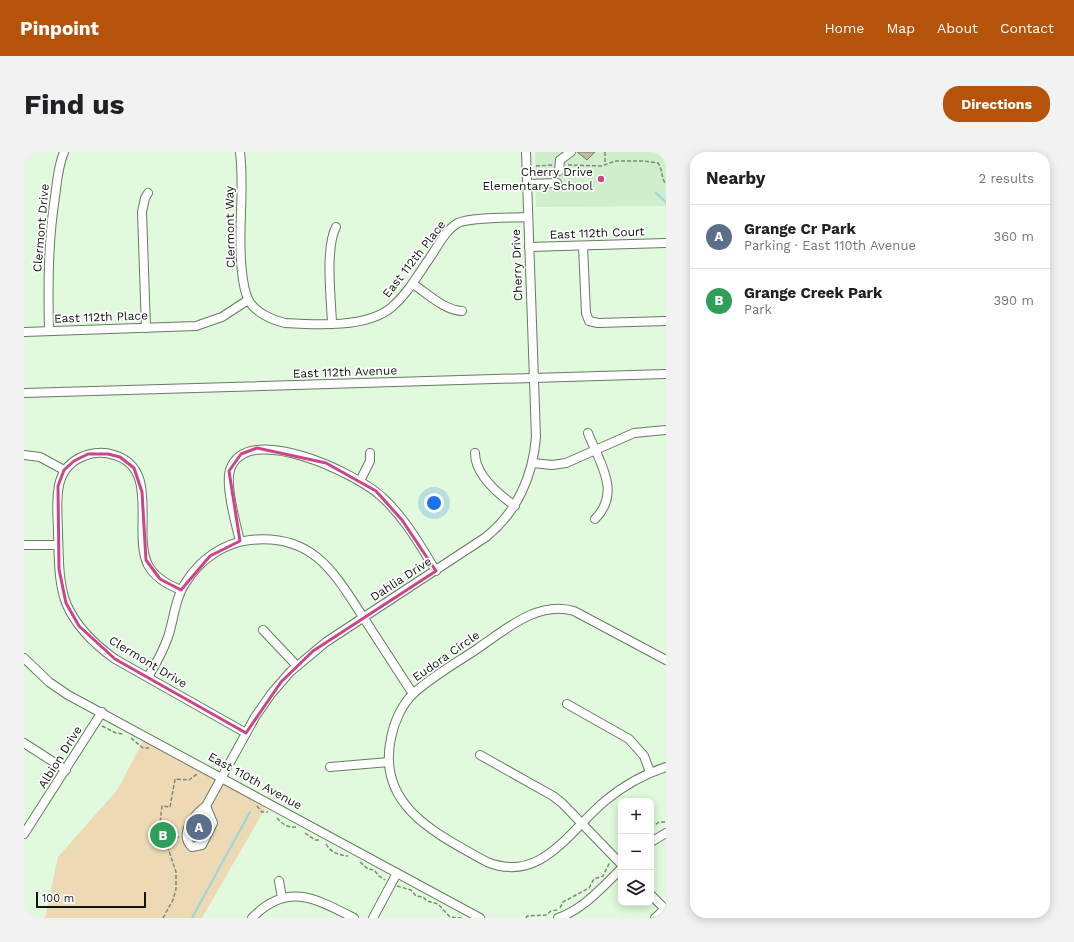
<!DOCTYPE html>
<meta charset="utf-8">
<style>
body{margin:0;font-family:"Work Sans",sans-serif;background:#f2f2f2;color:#202124}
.controls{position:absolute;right:12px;bottom:12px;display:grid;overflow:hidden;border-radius:8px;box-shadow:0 2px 10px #0003}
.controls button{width:36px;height:36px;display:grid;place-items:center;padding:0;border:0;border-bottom:1px solid #e0e0e0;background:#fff;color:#202124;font:20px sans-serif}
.scale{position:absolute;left:12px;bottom:10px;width:110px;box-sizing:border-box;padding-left:4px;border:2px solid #0f170e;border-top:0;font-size:11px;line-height:14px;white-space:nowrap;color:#0f170e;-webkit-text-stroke:3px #fefefe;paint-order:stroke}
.you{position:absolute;left:410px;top:351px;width:14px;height:14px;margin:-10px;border:3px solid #fff;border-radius:50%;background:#1a73e8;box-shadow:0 0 0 6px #1a73e833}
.badge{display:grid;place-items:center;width:26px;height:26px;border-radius:50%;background:#b45309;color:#fff;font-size:13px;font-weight:700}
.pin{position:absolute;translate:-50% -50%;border:2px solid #fff;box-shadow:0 1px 4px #0006}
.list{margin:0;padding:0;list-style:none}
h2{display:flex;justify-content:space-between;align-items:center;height:52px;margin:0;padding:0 16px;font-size:17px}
h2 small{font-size:13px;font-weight:400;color:#757577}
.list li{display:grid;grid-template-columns:26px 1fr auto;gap:12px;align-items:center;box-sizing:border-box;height:64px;padding:0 16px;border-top:1px solid #e0e0e0}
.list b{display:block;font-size:15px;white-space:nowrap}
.list p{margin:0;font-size:13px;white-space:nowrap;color:#757577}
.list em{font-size:13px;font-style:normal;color:#757577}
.icon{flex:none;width:22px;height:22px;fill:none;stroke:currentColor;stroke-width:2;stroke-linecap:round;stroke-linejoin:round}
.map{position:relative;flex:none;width:642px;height:766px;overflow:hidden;border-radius:16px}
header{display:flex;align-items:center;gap:24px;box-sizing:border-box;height:56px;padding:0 20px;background:#b45309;color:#fff}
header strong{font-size:19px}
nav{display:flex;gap:22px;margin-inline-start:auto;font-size:14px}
.intro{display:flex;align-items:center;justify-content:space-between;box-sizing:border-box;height:96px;padding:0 24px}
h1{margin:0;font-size:28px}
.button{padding:10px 18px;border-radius:16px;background:#b45309;color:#fff;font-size:14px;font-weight:700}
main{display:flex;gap:24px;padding:0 24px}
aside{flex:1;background:#fff;border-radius:16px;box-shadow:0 2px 10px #0003}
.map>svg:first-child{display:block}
</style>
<header>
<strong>Pinpoint</strong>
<nav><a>Home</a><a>Map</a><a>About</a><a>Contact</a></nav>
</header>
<div class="intro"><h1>Find us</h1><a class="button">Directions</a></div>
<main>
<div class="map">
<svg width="642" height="766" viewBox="0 0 642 766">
<rect width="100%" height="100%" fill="#e1f9dd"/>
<path fill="#d1eecc" d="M511,0h131v54l-130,1z"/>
<path fill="#edd9b4" d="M120,587l122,68 -64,111h-157l13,-61 60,-68z"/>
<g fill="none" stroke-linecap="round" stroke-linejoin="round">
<g stroke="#96d9dd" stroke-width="2">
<path d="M632,41l10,9"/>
<path d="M168,766l58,-106"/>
</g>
</g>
<path fill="#babd9d" stroke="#7b7d5f" d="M553,0h18l-8,8z"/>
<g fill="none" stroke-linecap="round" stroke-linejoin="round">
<defs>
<g id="minor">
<path d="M216,0c5,40 -3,80 2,120 1,9 2,18 6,27 6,13 24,21 37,24 31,2 83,5 107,-16 16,-14 25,-31 37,-48 8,-11 16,-29 29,-36 13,-6 53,-5 70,-6"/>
<path d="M535,19l1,-11 11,-8"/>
<path d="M503,32l30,-1"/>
<path d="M559,94l3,67 3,8 9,2 68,-2"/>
<path d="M505,95l137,-4"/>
<path d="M389,132c15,10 31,26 49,27"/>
<path d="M308,171c-1,-25 -7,-75 4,-96"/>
<path d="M122,176l-4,-116 3,-14 3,-5"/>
<path d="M25,179c-1,-45 -1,-89 6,-134 2,-15 3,-31 9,-45"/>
<path d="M0,180l172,-6 26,-9 26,-17"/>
<path d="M0,241l642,-19"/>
<path d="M564,281c11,29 34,59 7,86"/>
<path d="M451,301c0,22 23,41 40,53"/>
<path d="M0,303l16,2 24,13"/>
<path d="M509,311l19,2 14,-2 68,-30 32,-3"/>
<path d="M336,329l10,-20v-8"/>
<path d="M216,389c-4,-16 -15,-56 -10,-71 16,-50 128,4 152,27 23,21 38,48 54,74"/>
<path d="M0,393h34"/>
<path d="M157,438c-13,-5 -26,-12 -33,-25 -16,-32 13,-97 -34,-110 -9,-3 -21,-3 -30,1 -34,13 -26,49 -26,78 1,23 0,47 8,69 10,24 28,41 49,56l131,74"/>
<path d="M239,478l34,36"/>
<path d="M0,506l25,24 19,13 412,223"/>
<path d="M642,508l-92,-49c-36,-11 -69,19 -97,38 -21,14 -44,27 -63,44 -12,11 -20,29 -23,45 -15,69 48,97 96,124 54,22 82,-31 118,-61 18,-15 39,-27 61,-34"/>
<path d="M124,525c8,-13 15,-26 20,-40 6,-18 7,-39 18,-55 14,-22 37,-39 64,-42 64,-7 85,34 115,80 16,25 32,49 48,74"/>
<path d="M543,552l62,35 15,17 6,16"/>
<path d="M0,591l42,27"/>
<path d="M456,603l73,41 9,7 59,61"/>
<path d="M306,615l59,-5"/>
<path d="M182,654l7,17 -11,22 -10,2c-14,-13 3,-33 14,-41l49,-89 16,-23 19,-22 36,-30 160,-105c31,-25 47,-61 50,-100l-10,-285"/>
<path d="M0,682l78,-122"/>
<path d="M627,690l15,-9"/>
<path d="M255,729l3,17"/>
<path d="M627,743l14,14 -10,9"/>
<path d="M228,766c35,-36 63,-20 102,0"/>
<path d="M349,766l24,-45"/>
<path d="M534,766c26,-9 44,-31 63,-49"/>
</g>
</defs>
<use href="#minor" stroke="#677c63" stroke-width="10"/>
<g stroke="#7a8b78" stroke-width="1.5" stroke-dasharray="4 2" stroke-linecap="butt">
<path d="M581,0v12"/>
<path d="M544,13l34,1 13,-5h29l14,2c5,7 3,16 8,21"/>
<path d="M512,14l16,-1"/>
<path d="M78,574l14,7 7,1"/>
<path d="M107,586l12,10h6"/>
<path d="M233,654l5,6h6"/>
<path d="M253,666c5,6 11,10 19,9"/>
<path d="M627,676l8,-6h7"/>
<path d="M281,681l10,7h4"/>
<path d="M141,686l14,-1"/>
<path d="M302,692c5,9 13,11 22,12"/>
<path d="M336,710l8,7 6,1 5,6 6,4"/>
<path d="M373,734l14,4 5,6 7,1 4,4 11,3 12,13 12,1"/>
<path d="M536,756l3,-6 26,-14 5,-9 9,-3 7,-14"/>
<path d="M139,766l10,-18 3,-11v-17l-16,-48 2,-18 8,1 5,-28 14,1 8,-6"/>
<path d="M502,766l1,-2 19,-1 5,-4 6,-1"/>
</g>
<use href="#minor" stroke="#fff" stroke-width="8"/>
</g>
<path fill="none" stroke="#cb4587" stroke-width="3" stroke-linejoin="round" d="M233,296l69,15 50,28 26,29 34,51 -123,80 -32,31 -35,51 -131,-74 -36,-33 -13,-23 -7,-34 -1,-83 6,-16 10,-9 14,-7h20l12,3 14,11 8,24 4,68 14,19 21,11 29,-34 30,-15 -11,-70 12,-17z"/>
<circle fill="#cb4587" stroke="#fefefe" stroke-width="1.5" cx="577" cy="27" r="4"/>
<g text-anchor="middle" stroke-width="3.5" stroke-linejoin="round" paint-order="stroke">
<g font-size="12" fill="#0f170e" stroke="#fefefe" text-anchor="end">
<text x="569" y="24">Cherry Drive<tspan x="569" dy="14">Elementary School</tspan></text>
</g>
<g font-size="12" fill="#0f170e" stroke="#fefefe">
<text transform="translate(206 75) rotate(-91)" y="4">Clermont Way</text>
<text transform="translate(17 76) rotate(-85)" y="4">Clermont Drive</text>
<text transform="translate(573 81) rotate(-2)" y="4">East 112th Court</text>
<text transform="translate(390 107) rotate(-52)" y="4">East 112th Place</text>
<text transform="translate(493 113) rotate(-92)" y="4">Cherry Drive</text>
<text transform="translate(77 165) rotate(-2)" y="4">East 112th Place</text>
<text transform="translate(321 220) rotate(-2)" y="4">East 112th Avenue</text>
<text transform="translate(377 427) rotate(-33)" y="4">Dahlia Drive</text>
<text transform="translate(422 504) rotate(-35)" y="4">Eudora Circle</text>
<text transform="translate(124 510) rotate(31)" y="4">Clermont Drive</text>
<text transform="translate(36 605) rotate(-58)" y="4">Albion Drive</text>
<text transform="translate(231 629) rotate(29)" y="4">East 110th Avenue</text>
</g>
</g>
</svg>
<div class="controls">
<button>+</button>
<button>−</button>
<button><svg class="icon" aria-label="layers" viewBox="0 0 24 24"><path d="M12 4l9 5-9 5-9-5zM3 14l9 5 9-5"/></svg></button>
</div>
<div class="scale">100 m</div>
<div class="you"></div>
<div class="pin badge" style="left:175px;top:675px;background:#5c6f8a">A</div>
<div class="pin badge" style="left:139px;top:683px;background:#2e9e5b">B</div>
</div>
<aside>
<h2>Nearby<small>2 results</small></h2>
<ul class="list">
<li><span class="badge" style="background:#5c6f8a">A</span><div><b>Grange Cr Park</b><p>Parking · East 110th Avenue</p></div><em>360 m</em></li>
<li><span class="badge" style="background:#2e9e5b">B</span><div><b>Grange Creek Park</b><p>Park</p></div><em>390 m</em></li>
</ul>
</aside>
</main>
